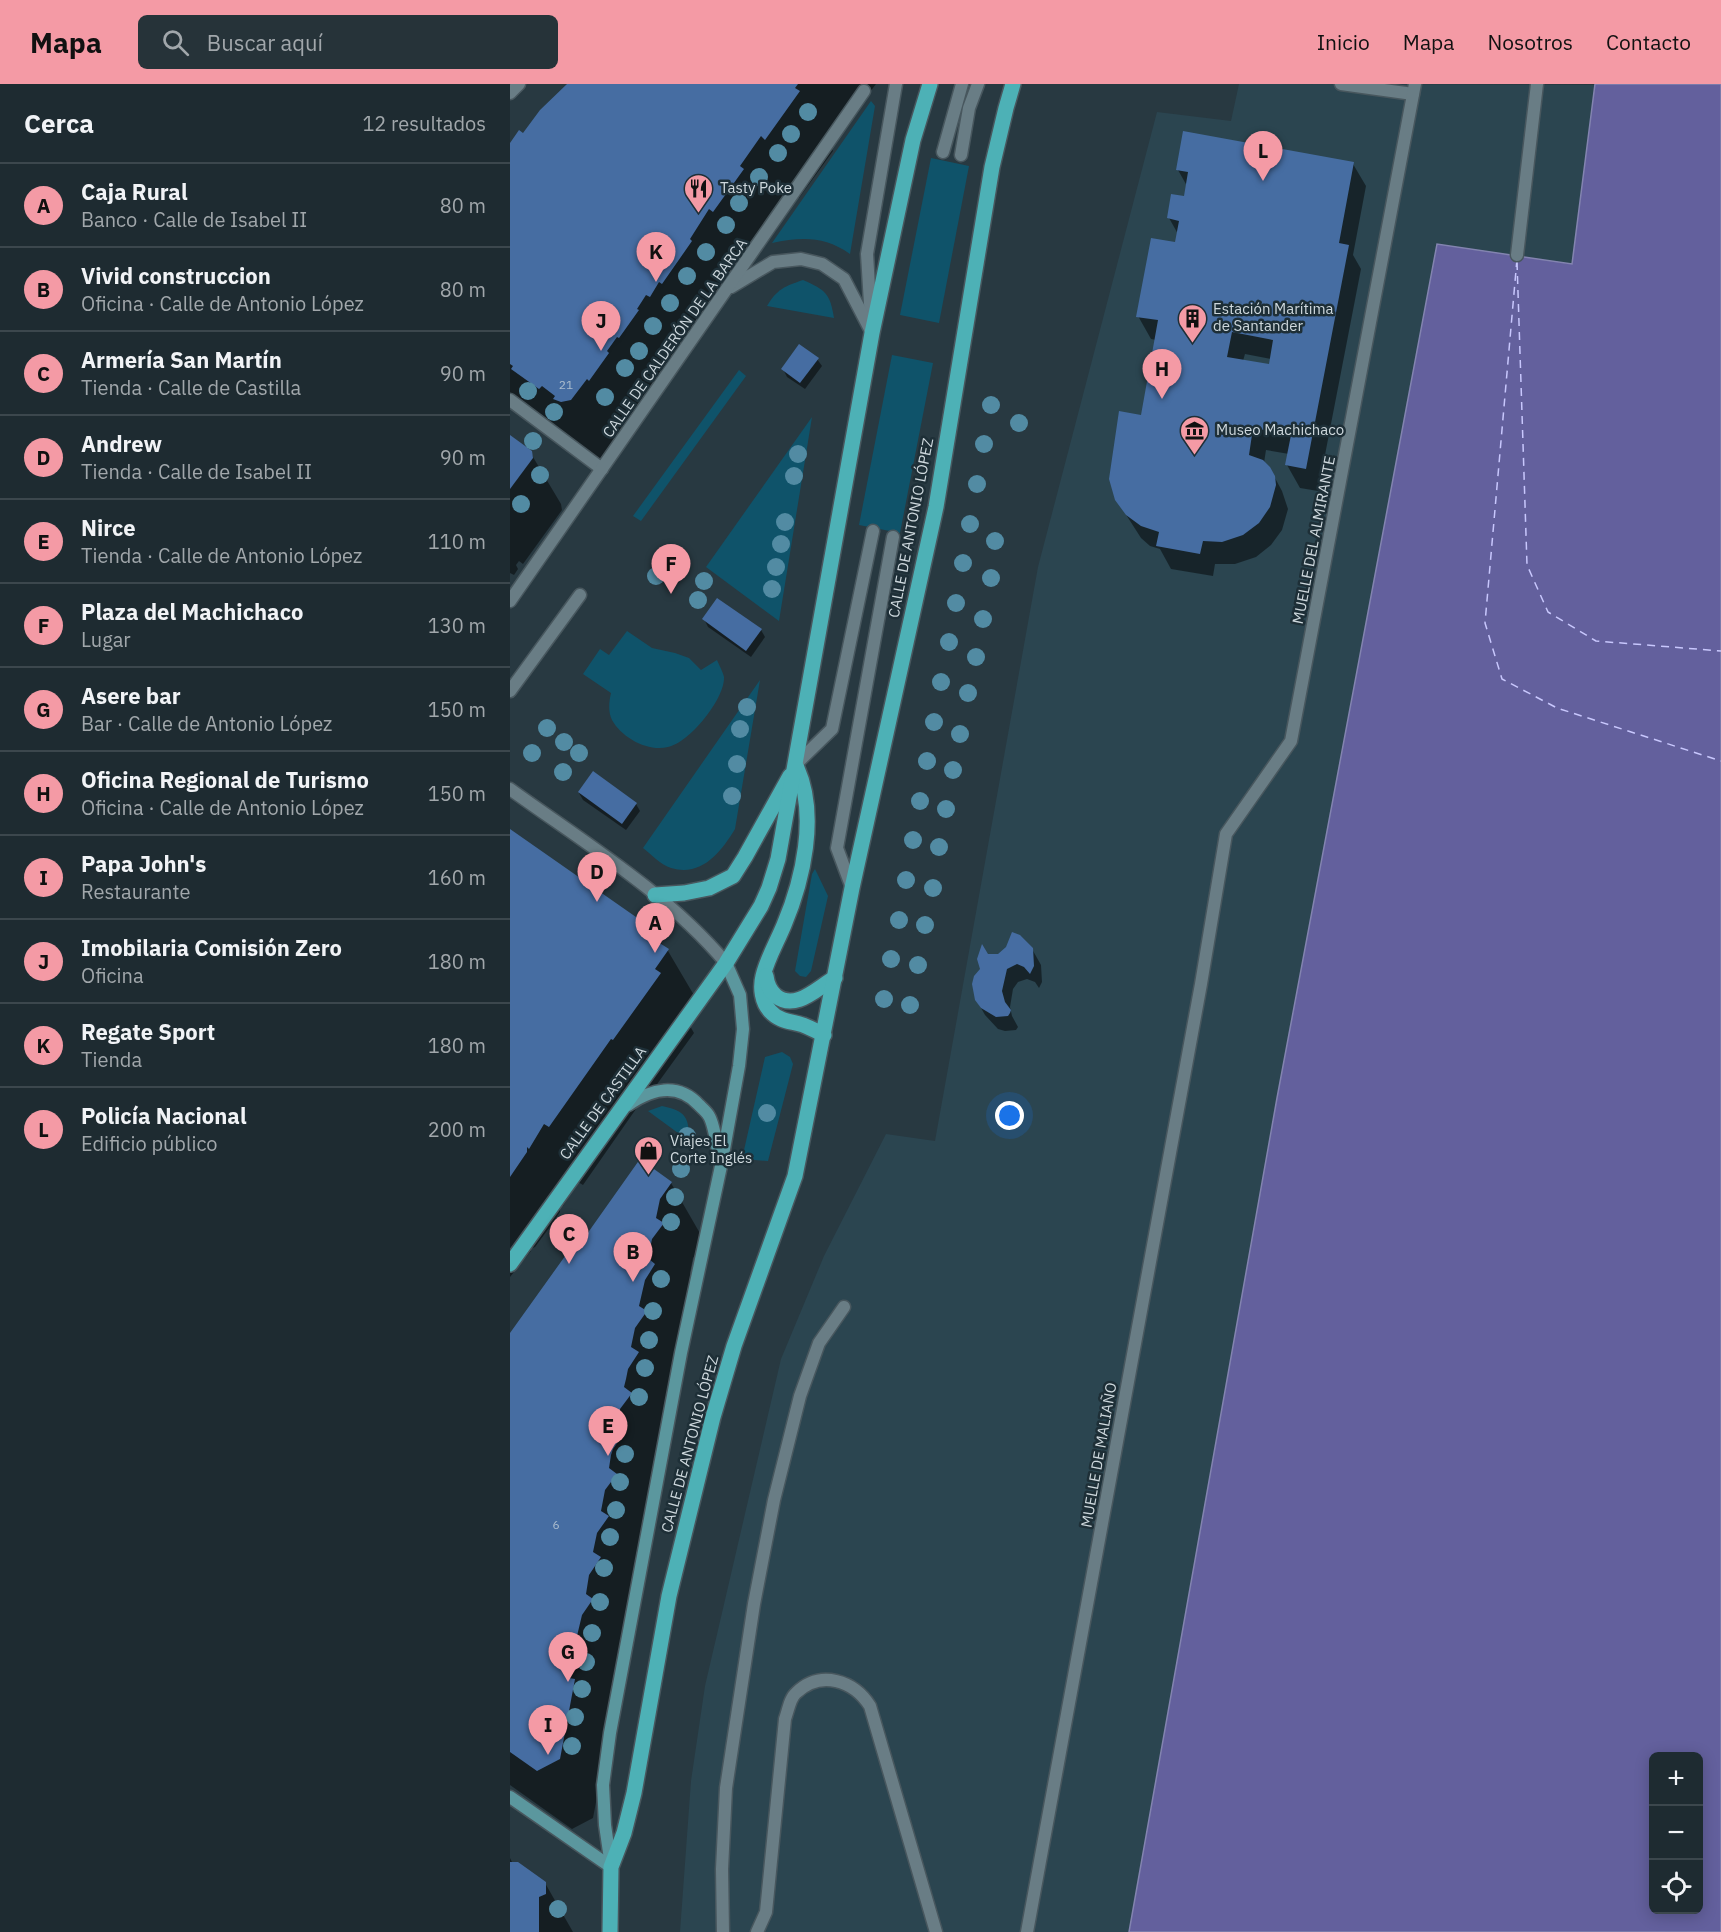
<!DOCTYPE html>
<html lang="es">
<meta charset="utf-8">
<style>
body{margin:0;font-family:"IBM Plex Sans",sans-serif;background:#263339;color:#f1f3f6}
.controls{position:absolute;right:18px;bottom:18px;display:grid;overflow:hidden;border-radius:9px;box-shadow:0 3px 15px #0003}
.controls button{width:54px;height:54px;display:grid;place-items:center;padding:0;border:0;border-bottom:2px solid #3c474d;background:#1e2b31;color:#f1f3f6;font:30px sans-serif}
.you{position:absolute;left:500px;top:1032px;width:21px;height:21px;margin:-15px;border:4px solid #fff;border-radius:50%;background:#1a73e8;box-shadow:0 0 0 9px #1a73e833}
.badge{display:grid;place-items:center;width:39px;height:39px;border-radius:50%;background:#f49aa5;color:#111;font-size:20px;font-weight:700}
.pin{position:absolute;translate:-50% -50px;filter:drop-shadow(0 2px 3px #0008)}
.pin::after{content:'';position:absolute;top:32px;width:21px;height:18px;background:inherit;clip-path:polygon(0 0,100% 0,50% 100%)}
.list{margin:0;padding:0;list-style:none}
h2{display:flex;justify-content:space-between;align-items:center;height:78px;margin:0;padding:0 24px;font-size:26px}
h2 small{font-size:20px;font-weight:400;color:#a1a7ab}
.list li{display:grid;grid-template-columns:39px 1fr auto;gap:18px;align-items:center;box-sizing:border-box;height:84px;padding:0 24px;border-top:2px solid #3c474d}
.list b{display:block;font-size:22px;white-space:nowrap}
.list p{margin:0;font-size:20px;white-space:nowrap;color:#a1a7ab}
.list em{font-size:20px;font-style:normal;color:#a1a7ab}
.icon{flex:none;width:33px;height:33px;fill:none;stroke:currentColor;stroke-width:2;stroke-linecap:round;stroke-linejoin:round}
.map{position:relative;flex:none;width:1211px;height:1848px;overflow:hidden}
header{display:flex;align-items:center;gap:36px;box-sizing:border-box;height:84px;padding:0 30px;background:#f49aa5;color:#111}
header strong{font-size:28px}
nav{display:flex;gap:33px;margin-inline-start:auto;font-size:21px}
.search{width:420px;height:54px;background:#263339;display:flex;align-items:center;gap:15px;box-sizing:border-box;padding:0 21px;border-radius:9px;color:#a1a7ab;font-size:22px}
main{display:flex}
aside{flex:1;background:#1e2b31}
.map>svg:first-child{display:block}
</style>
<header>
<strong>Mapa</strong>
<div class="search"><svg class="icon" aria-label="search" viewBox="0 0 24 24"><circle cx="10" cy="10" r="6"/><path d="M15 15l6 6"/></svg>Buscar aquí</div>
<nav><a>Inicio</a><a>Mapa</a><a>Nosotros</a><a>Contacto</a></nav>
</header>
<main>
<aside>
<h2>Cerca<small>12 resultados</small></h2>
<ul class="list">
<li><span class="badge">A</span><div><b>Caja Rural</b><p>Banco · Calle de Isabel II</p></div><em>80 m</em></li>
<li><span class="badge">B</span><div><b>Vivid construccion</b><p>Oficina · Calle de Antonio López</p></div><em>80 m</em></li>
<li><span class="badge">C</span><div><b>Armería San Martín</b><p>Tienda · Calle de Castilla</p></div><em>90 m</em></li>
<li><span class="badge">D</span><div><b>Andrew</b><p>Tienda · Calle de Isabel II</p></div><em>90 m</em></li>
<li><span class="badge">E</span><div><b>Nirce</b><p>Tienda · Calle de Antonio López</p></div><em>110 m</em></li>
<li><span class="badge">F</span><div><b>Plaza del Machichaco</b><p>Lugar</p></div><em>130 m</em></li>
<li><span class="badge">G</span><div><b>Asere bar</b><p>Bar · Calle de Antonio López</p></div><em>150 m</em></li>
<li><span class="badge">H</span><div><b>Oficina Regional de Turismo</b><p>Oficina · Calle de Antonio López</p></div><em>150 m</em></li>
<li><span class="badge">I</span><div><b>Papa John's</b><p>Restaurante</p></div><em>160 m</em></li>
<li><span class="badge">J</span><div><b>Imobilaria Comisión Zero</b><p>Oficina</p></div><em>180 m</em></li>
<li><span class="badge">K</span><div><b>Regate Sport</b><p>Tienda</p></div><em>180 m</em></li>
<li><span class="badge">L</span><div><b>Policía Nacional</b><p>Edificio público</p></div><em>200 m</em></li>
</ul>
</aside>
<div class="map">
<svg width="1211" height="1848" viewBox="0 0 1211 1848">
<rect width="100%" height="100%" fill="#283941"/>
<path fill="#2b4550" d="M729,0l356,1 -23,179 -135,-20 -160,854 -148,834h-449l11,-151 14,-95 76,-327 43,-103 62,-122 49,7 103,-574 119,-455 74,9z"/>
<g fill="#0f536a">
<path d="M361,17l4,5 -25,148c-26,-18 -48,-17 -78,-11z"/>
<path d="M421,74l38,8 -30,157 -39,-8z"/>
<path d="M293,196c23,10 27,14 31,38l-67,-12c10,-17 18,-20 36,-26z"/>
<path d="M382,271l41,8 -33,170 -41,-8z"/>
<path d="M229,286l7,6 -105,145 -8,-5z"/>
<path d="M302,333l-33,204 -73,-54z"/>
<path d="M117,547l25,17 23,5 14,5 12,12 16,-10c2,5 6,12 7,17 1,22 -35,66 -56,70 -20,5 -46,-9 -56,-27 -4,-8 -3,-19 -1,-27l-28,-19 17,-25 9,6z"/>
<path d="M250,596l-25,149c-14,23 -33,48 -64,39 -10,-3 -20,-14 -28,-20z"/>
<path d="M305,785l13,27 -17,75 -5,6 -6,-1 -5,-5 17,-97z"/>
<path d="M272,968l8,5 3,7 -25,97 -26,-2 23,-102z"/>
<path d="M152,1022c24,5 27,11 27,35l-41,-30z"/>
</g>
<path fill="#63609d" stroke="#8384b0" stroke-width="1.5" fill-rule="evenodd" d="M1085,0h126v1848h-592l148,-834 160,-854 135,20zM1144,1672h44v154h-44z"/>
<g fill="#0007" fill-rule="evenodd">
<path d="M60,0h306l-46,61 3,6 -34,47 -4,-4 -21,30 3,5 -29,40 -5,-3 -141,193h-11l-81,-57v-257l14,-10z"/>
<path d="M843,80l13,22 -13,69 8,14 -43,222 -18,-3 -13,-23 2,-11 -23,-4 -2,13 5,4 13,24 6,18 -6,21 -11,15 -15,12 -21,7h-20l-2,12 -42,-7 -11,-20 -10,-3 -9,-8 -25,-39 26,-82 14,-77 -5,-1 -13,-23 38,-72 2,-10 -9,-16 16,-20 2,-12 -9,-16zM735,270l26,5 -1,7 -27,-5z"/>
<path d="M307,275l5,7 -17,23 -18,-12 -4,-8z"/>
<path d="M0,354l20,14 31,52 1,6 -39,54 -4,-3 -3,4 2,4 -4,6 -4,-2z"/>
<path d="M194,535l57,11 4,7 -14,20 -43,-30z"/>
<path d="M69,709l57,11 4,7 -14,19 -43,-30z"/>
<path d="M0,746l145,102 9,16 4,3 30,51 -8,24 4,7 -47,65 -2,-2 -62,89 -5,-3 -15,24 -3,-2v8l-8,12 -17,23 -5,2 1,2 -21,26z"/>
<path d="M522,865l9,16 1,17 -3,6 -4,-6 -8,-3 -9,3 -5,7 -3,18 2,9 6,11 -2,3 -11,1 -7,-2 -13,-14 -9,-16 5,-29 6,-15 12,1z"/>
<path d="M161,1099l34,59 -12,16 -3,15 6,10 -10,16 -4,15 6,10 -10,16 -4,20 6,11 -12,16 -2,14 6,11 -11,16 -3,13 7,12 -12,16 -2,11 7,12 -12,17 -3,13 7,11 -12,16 -3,16 6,11 -11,16 -3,14 7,11 -12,17 -3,15 6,10 -10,15 -4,18 5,8 -9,12 -3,19 4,8 -15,79 -21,11 -62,-44v-450l77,-99z"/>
<path d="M0,1774l3,6 32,19 28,49h-63z"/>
</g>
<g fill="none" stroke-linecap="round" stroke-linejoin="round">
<g stroke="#c8c7fd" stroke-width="1.5" stroke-dasharray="8 6" stroke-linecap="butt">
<path d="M1007,175l-32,364 17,56 55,29 164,53"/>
<path d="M1007,178l10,303 21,47 48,29 125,10"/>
</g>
</g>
<g fill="#466da2" fill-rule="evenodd">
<path d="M57,0h231l-3,4 5,3 -35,49 -4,-4 -21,30 4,3 -31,43 -4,-3 -19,30 2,2 -30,43 -3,-2 -9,15 -4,-2 -9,14 2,1 -20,28 -2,-1 -10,14 2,2 -20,28 -2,-2 -16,21 -10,2 -8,-3 2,-3 -13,-10 -3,3 -28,-20 2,-3 -3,-2v-221l9,-13 4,3 17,-23z"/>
<path d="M673,47l171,31 -15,81 10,2 -43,224 -21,-4 6,-30 -38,-7 -4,27 14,5 7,7 5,9 1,9 -6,22 -11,16 -16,12 -21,7 -19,-1 -3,13 -44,-8 3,-14 -18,-6 -15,-11 -11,-15 -6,-21 10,-68 22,4 17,-95 -22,-3 15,-79 24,4 4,-21 -12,-3 4,-24 13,2 4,-24 -12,-2zM722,248l41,8 -4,24 -42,-7z"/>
<path d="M289,260l20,14 -19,25 -19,-14z"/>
<path d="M0,351l22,16 1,7 -23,31z"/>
<path d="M207,514l45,31 -16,22 -44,-32z"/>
<path d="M83,687l44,32 -15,21 -44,-32z"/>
<path d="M0,745l146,102 -3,4 5,7 11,7 -14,20 6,4 -48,67 -2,-1 -62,88 -5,-3 -15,25 -2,-2v5l-17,25z"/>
<path d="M502,848l8,3 13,13 1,18 -4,8 -6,-7 -7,-3 -10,5 -5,22 3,11 6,8 -1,3 -2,3 -12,1 -15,-9 -6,-8 -3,-16 2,-8 6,-7 -3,-10 5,-15 6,10h10l8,-7z"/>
<path d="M130,1075l32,23 -12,17 -4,19 8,5 -12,16 -3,15v5l6,5 -10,16 -6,26 8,5 -12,17 -4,19 8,5 -11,17 -2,10 -2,8 8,6 -12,16 -3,18 8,5 -12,17 -2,6 -2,13 8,6 -12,16 -4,21 8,5 -12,17 -4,19 8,5 -12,18 -3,19 7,5 -11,16 -5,21 6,5 -9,12 -5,25 6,1 -15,80 -23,12 -27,-19v-419l73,-102 4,3z"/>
<path d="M0,1778h8l28,20v12l-7,3v35h-29z"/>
</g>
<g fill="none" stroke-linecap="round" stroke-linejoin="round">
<defs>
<g id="lane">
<path d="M831,0l72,10"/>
<path d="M433,68l19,-68"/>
<path d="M451,71l8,-47 9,-24"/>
<path d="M1007,171l20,-171"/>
<path d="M361,236l-4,-66 29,-170"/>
<path d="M0,607l70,-96"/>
<path d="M285,681l37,-36 41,-198"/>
<path d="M342,804l-15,-40 56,-311"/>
<path d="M213,1848l-1,-63 4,-81 28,-184 20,-104 26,-104 19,-53 25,-36"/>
<path d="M247,1848l9,-20 19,-193c3,-8 5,-21 11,-26 25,-24 58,-12 74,13l66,226"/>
<path d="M517,1848l174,-948 25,-150 65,-93 124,-657"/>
</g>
<g id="street">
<path d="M0,9l9,-9"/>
<path d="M221,203l42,-25 28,-3 21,5 22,15 28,54"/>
<path d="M0,316l92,69"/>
<path d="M0,517l354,-510"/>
<path d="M0,705c75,54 156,103 216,174"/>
</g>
<g id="secondary">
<path d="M118,1021c23,-16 50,-23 71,0 3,3 8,7 10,11 6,10 8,33 11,46"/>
<path d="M0,1713l101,70"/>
<path d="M101,1782l-6,-41 -2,-40 7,-52 71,-380 40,-187 18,-100 4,-37 -3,-34 -14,-32"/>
</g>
<g id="primary">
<path d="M287,684c21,47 6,112 -13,157 -7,17 -17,34 -21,51 -3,12 -1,26 7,35 10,11 21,10 33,14 8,3 15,7 21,10"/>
<path d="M145,811l29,-2 25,-5 24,-12 12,-19 45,-81"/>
<path d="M256,892c1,8 4,15 10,20 20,16 43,-10 59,-18"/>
<path d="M0,1180l216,-301 35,-57 8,-18 9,-29 94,-526 41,-193 17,-56"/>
<path d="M100,1848l1,-65 13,-34 10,-40 35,-197 44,-179 21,-71 61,-170 57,-288 84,-381 56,-340 14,-59 7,-24"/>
</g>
</defs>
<use href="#lane" stroke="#48575e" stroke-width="15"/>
<use href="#street" stroke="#48575e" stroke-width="15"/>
<use href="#secondary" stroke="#48575e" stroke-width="15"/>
<use href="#primary" stroke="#48575e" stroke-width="18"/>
<use href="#lane" stroke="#697d85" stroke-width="12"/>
<use href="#street" stroke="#697d85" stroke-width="12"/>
<use href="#secondary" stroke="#5b979e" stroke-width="12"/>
<use href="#primary" stroke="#4db1b6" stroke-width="15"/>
</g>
<g fill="#528ba3">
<circle cx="298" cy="28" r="9"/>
<circle cx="281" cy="50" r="9"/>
<circle cx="268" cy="69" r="9"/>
<circle cx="249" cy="93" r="9"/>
<circle cx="229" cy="119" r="9"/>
<circle cx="216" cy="141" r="9"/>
<circle cx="196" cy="168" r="9"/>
<circle cx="177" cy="192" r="9"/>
<circle cx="160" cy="219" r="9"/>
<circle cx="143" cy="242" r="9"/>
<circle cx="129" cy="267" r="9"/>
<circle cx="115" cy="284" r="9"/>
<circle cx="18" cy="307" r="9"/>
<circle cx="95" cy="313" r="9"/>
<circle cx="481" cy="321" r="9"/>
<circle cx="44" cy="328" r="9"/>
<circle cx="509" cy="339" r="9"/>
<circle cx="23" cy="357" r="9"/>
<circle cx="474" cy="360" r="9"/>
<circle cx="288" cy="370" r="9"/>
<circle cx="30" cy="391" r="9"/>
<circle cx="284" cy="392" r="9"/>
<circle cx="467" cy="400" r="9"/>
<circle cx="11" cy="420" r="9"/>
<circle cx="275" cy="438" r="9"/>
<circle cx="460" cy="440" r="9"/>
<circle cx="485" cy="457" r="9"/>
<circle cx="271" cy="460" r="9"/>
<circle cx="169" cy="479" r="9"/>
<circle cx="453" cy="479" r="9"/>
<circle cx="266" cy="483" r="9"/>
<circle cx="146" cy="492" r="9"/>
<circle cx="481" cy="494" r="9"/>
<circle cx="194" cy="497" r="9"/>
<circle cx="262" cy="505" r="9"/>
<circle cx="188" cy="516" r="9"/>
<circle cx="446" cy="519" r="9"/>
<circle cx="473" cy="535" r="9"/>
<circle cx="439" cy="558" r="9"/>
<circle cx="466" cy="573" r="9"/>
<circle cx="431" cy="598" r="9"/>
<circle cx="458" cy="609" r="9"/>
<circle cx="237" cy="623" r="9"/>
<circle cx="424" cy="638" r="9"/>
<circle cx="37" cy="644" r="9"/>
<circle cx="230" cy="645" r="9"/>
<circle cx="450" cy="650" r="9"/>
<circle cx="54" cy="658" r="9"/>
<circle cx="22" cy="669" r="9"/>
<circle cx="69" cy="669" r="9"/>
<circle cx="417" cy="677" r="9"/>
<circle cx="227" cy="680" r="9"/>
<circle cx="443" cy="686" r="9"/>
<circle cx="53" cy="688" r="9"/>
<circle cx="222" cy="712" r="9"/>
<circle cx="410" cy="717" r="9"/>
<circle cx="436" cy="725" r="9"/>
<circle cx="403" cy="756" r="9"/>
<circle cx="429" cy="763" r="9"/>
<circle cx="396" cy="796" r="9"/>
<circle cx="423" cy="804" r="9"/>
<circle cx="389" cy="836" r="9"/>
<circle cx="415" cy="841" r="9"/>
<circle cx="381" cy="875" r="9"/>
<circle cx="408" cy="881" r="9"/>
<circle cx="374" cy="915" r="9"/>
<circle cx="400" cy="921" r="9"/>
<circle cx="257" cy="1029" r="9"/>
<circle cx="177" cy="1052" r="9"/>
<circle cx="171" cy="1085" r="9"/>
<circle cx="165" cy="1113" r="9"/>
<circle cx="161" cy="1138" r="9"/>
<circle cx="151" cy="1195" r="9"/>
<circle cx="143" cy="1227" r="9"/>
<circle cx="139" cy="1256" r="9"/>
<circle cx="135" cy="1284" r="9"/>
<circle cx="129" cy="1313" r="9"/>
<circle cx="115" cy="1370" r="9"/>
<circle cx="110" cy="1398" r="9"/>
<circle cx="106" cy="1426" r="9"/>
<circle cx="100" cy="1453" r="9"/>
<circle cx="94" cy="1484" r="9"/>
<circle cx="90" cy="1518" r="9"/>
<circle cx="82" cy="1549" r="9"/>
<circle cx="76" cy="1578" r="9"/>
<circle cx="72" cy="1605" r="9"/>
<circle cx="65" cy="1633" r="9"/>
<circle cx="62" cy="1662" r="9"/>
<circle cx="48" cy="1825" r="9"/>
</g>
<defs>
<symbol id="restaurant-pin" viewBox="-11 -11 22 30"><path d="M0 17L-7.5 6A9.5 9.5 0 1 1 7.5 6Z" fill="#f49aa5" stroke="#1e2f37"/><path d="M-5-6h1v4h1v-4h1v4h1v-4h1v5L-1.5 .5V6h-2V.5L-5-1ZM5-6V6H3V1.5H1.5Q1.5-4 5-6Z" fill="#111"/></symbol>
<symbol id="building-pin" viewBox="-11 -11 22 30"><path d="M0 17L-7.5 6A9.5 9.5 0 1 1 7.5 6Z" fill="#f49aa5" stroke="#1e2f37"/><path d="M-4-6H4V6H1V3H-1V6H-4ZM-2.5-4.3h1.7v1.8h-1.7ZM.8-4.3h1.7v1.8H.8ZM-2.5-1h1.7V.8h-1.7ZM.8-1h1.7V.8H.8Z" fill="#111"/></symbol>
<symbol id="museum-pin" viewBox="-11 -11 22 30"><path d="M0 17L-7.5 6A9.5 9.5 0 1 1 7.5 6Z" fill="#f49aa5" stroke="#1e2f37"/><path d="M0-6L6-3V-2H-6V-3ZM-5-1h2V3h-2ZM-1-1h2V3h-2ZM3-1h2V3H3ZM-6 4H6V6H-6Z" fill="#111"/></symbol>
<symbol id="shop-pin" viewBox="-11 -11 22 30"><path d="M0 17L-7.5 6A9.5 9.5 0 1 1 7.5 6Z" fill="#f49aa5" stroke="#1e2f37"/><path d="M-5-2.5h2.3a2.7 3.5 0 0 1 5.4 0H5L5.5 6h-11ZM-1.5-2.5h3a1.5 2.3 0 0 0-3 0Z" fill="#111"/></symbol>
</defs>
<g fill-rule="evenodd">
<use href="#restaurant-pin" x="172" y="88" width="33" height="45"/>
<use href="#building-pin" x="666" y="218" width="33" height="45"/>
<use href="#museum-pin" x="668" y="330" width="33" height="45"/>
<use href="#shop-pin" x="122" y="1050" width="33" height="45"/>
</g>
<g text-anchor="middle" stroke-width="5" stroke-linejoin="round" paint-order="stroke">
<g font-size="12" fill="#acbdce">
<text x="56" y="305">21</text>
<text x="46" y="1445">6</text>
</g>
<g font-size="15" fill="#ced8dd" stroke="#1e2f37" text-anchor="start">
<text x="210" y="109">Tasty Poke</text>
<text x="703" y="230">Estación Marítima<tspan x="703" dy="17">de Santander</tspan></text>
<text x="706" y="351">Museo Machichaco</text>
<text x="160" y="1062">Viajes El<tspan x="160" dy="17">Corte Inglés</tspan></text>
</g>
<g font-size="15" fill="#ced8dd" stroke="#1e2f37">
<text transform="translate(165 254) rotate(-55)" y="5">CALLE DE CALDERÓN DE LA BARCA</text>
<text transform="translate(401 444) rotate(-79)" y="5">CALLE DE ANTONIO LÓPEZ</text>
<text transform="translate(804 456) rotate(-79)" y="5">MUELLE DEL ALMIRANTE</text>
<text transform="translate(93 1019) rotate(-54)" y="5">CALLE DE CASTILLA</text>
<text transform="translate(180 1360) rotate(-75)" y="5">CALLE DE ANTONIO LÓPEZ</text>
<text transform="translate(589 1371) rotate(-80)" y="5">MUELLE DE MALIAÑO</text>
</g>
</g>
</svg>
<div class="controls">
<button>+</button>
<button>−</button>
<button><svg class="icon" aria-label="locate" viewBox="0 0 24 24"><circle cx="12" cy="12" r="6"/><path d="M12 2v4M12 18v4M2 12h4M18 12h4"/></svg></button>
</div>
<div class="you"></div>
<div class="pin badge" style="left:145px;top:869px">A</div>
<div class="pin badge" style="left:123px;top:1198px">B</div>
<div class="pin badge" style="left:59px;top:1180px">C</div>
<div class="pin badge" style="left:87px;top:818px">D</div>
<div class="pin badge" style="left:98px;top:1372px">E</div>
<div class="pin badge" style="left:161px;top:510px">F</div>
<div class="pin badge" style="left:58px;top:1598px">G</div>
<div class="pin badge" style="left:652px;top:315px">H</div>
<div class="pin badge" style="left:38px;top:1671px">I</div>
<div class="pin badge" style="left:91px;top:267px">J</div>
<div class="pin badge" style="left:146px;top:198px">K</div>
<div class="pin badge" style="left:753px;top:97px">L</div>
</div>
</main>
